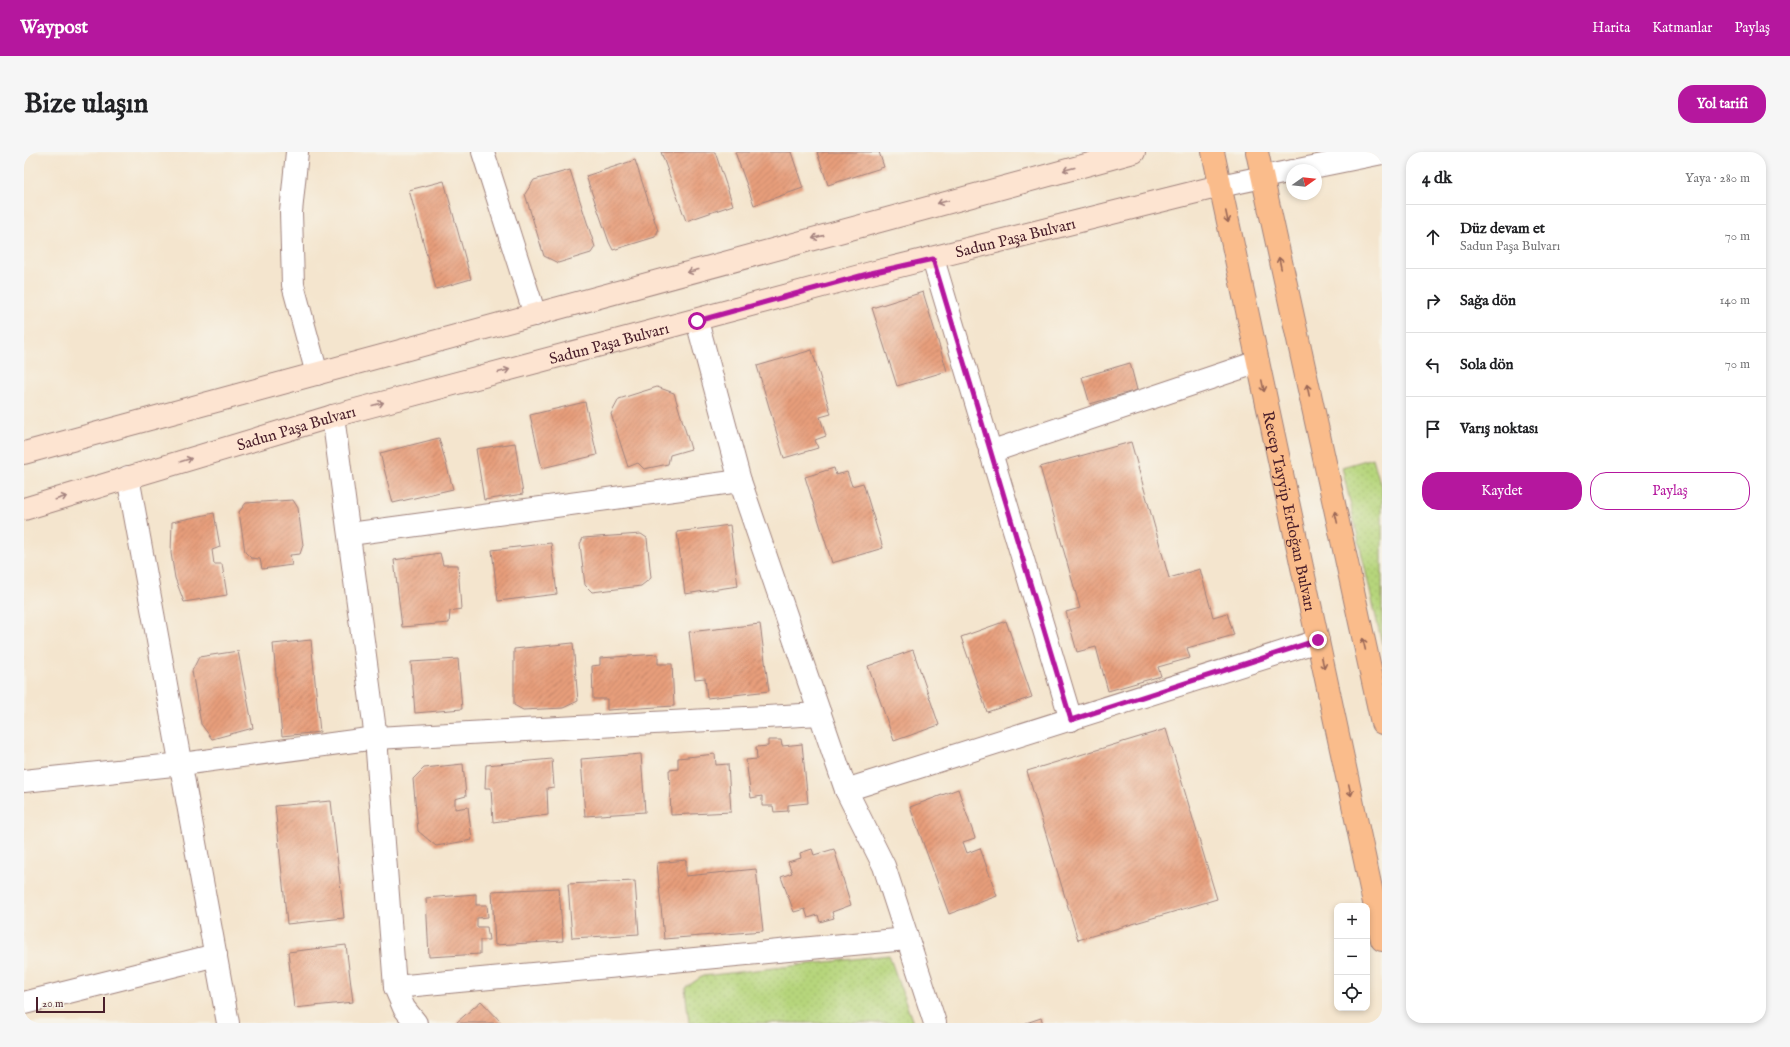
<!DOCTYPE html>
<html lang="tr">
<meta charset="utf-8">
<style>
body{margin:0;font-family:"IM FELL English",serif;background:#f6f6f6;color:#202124}
.controls{position:absolute;right:12px;bottom:12px;display:grid;overflow:hidden;border-radius:8px;box-shadow:0 2px 6px #0003}
.controls button{width:36px;height:36px;display:grid;place-items:center;padding:0;border:0;border-bottom:1px solid #e0e0e0;background:#fff;color:#202124;font:20px sans-serif}
.compass{position:absolute;left:1262px;top:12px;width:36px;height:36px;border-radius:50%;background:#fff;box-shadow:0 2px 6px #0003;rotate:75deg}
.scale{position:absolute;left:12px;bottom:10px;width:69px;box-sizing:border-box;padding-left:4px;border:2px solid #4a1f2b;border-top:0;font-size:11px;line-height:14px;white-space:nowrap;color:#4a1f2b;-webkit-text-stroke:3px #f7f3e8;paint-order:stroke}
.stop{position:absolute;width:12px;height:12px;margin:-9px;border:3px solid #b5179e;border-radius:50%;background:#fff}
.stop.end{background:#b5179e;border-color:#fff;box-shadow:0 1px 4px #0008}
.list{margin:0;padding:0;list-style:none}
h2{display:flex;justify-content:space-between;align-items:center;height:52px;margin:0;padding:0 16px;font-size:17px}
h2 small{font-size:13px;font-weight:400;color:#757577}
.list li{display:grid;grid-template-columns:26px 1fr auto;gap:12px;align-items:center;box-sizing:border-box;height:64px;padding:0 16px;border-top:1px solid #e0e0e0}
.list b{display:block;font-size:15px;white-space:nowrap}
.list p{margin:0;font-size:13px;white-space:nowrap;color:#757577}
.list em{font-size:13px;font-style:normal;color:#757577}
.actions{display:flex;gap:8px;padding:12px 16px}
.actions a{flex:1;padding:9px 0;border:1px solid #b5179e;border-radius:16px;text-align:center;font-size:14px;color:#b5179e}
.actions .main{background:#b5179e;color:#fff}
.icon{flex:none;width:22px;height:22px;fill:none;stroke:currentColor;stroke-width:2;stroke-linecap:round;stroke-linejoin:round}
.map{position:relative;flex:none;width:1358px;height:871px;overflow:hidden;border-radius:16px}
header{display:flex;align-items:center;gap:24px;box-sizing:border-box;height:56px;padding:0 20px;background:#b5179e;color:#fff}
header strong{font-size:19px}
nav{display:flex;gap:22px;margin-inline-start:auto;font-size:14px}
.intro{display:flex;align-items:center;justify-content:space-between;box-sizing:border-box;height:96px;padding:0 24px}
h1{margin:0;font-size:28px}
.button{padding:10px 18px;border-radius:16px;background:#b5179e;color:#fff;font-size:14px;font-weight:700}
main{display:flex;gap:24px;padding:0 24px}
aside{flex:1;background:#fff;border-radius:16px;box-shadow:0 2px 6px #0003}
.map>svg:first-child{display:block}
</style>
<header>
<strong>Waypost</strong>
<nav><a>Harita</a><a>Katmanlar</a><a>Paylaş</a></nav>
</header>
<div class="intro"><h1>Bize ulaşın</h1><a class="button">Yol tarifi</a></div>
<main>
<div class="map">
<svg width="1358" height="871" viewBox="0 0 1358 871">
<defs>
<pattern id="grass-dots" width="8" height="8" patternUnits="userSpaceOnUse"><rect width="8" height="8" fill="#b6d57c"/><path d="M2 2h.1M6 6h.1" fill="none" stroke="#9eb66b" stroke-width="1.8" stroke-linecap="round"/></pattern>
<pattern id="building-hatch" width="6" height="6" patternUnits="userSpaceOnUse"><rect width="6" height="6" fill="#e79e7b"/><path d="M-1 1l2-2M0 6l6-6M5 7l2-2" fill="none" stroke="#bd8065"/></pattern>
</defs>
<rect width="100%" height="100%" fill="#f7f3e8"/>
<filter id="ink" filterUnits="userSpaceOnUse"><feTurbulence type="fractalNoise" baseFrequency=".025" numOctaves="2"/><feDisplacementMap in="SourceGraphic" scale="8" xChannelSelector="R" yChannelSelector="G"/><feConvolveMatrix kernelMatrix="1 2 1 2 8 2 1 2 1" color-interpolation-filters="sRGB"/></filter>
<filter id="wash" filterUnits="userSpaceOnUse"><feTurbulence type="fractalNoise" baseFrequency=".012" numOctaves="4" result="noise"/><feDisplacementMap in="SourceGraphic" scale="16" xChannelSelector="R" yChannelSelector="G"/><feGaussianBlur stdDeviation="0.9" result="paint"/><feColorMatrix in="noise" values="0 0 0 0 0 0 0 0 0 0 0 0 0 0 0 0 0 1.4 0 .05"/><feComposite in="paint" operator="in"/></filter>
<g filter="url(#wash)">
<rect width="100%" height="100%" fill="#f4e5ce"/>
<g fill="url(#grass-dots)" stroke="#807a54">
<path d="M1349,306l9,32v154l-40,-177z"/>
<path d="M865,803l24,68h-224l-4,-35 18,-12z"/>
</g>
<g id="blocks">
<g fill="url(#building-hatch)">
<path d="M637,0h54l18,53 -47,16z"/>
<path d="M711,0h56l12,36 -49,17z"/>
<path d="M793,0h62l5,15 -56,18z"/>
<path d="M611,8l23,71 -3,6 -42,13 -4,-8 -23,-66z"/>
<path d="M546,18l25,77 -4,6 -33,10 -14,-7 -19,-62 9,-14z"/>
<path d="M420,29l27,98 -35,10 -27,-99z"/>
<path d="M899,140l24,79 -50,15 -25,-78z"/>
<path d="M788,198l19,64 -11,3 6,19 -11,4 3,8 -34,10 -27,-92z"/>
<path d="M1106,211l7,27 -47,14 -8,-27z"/>
<path d="M633,235l17,6 17,56 -21,6 -2,9 -24,5 -6,-6 -10,4 -17,-53 8,-15z"/>
<path d="M561,250l12,53 -55,13 -12,-53z"/>
<path d="M415,286l14,51 -60,14 -13,-50z"/>
<path d="M1107,290l38,136 31,-9 13,48 14,-4 7,22 -47,13 3,10 -32,9 3,9 -53,15 -12,-44 -19,5 -11,-40 14,-4 -40,-141z"/>
<path d="M491,291l8,51 -39,6 -8,-51z"/>
<path d="M810,316l2,7 11,-3 5,14 11,-3 20,65 -51,15 -27,-86z"/>
<path d="M269,348l5,8 5,37 -3,9 -10,1 2,10 -30,4 -2,-10 -9,-1 -6,-6 -6,-40 7,-9z"/>
<path d="M190,361l6,34 -8,3 2,14h8l5,31 -43,7 -9,-24 -4,-25 1,-31z"/>
<path d="M706,373l8,61 -53,8 -8,-62z"/>
<path d="M617,382l6,4 4,40 -10,8 -49,6 -7,-7 -5,-41 3,-6z"/>
<path d="M527,391l6,51 -59,7 -6,-51z"/>
<path d="M416,401l3,12h15l3,44 -11,2 -1,12 -47,4 -8,-67z"/>
<path d="M982,469l26,76 -45,15 -26,-75z"/>
<path d="M736,472l9,67 -62,7 -2,-20 -10,1 -6,-47z"/>
<path d="M287,488l9,92 -38,4 -9,-92z"/>
<path d="M549,491l5,58 -15,7 -40,2 -9,-5v-56z"/>
<path d="M889,498l26,75 -45,16 -26,-75z"/>
<path d="M214,499l15,77 -41,11 -11,-15 -9,-53 7,-14z"/>
<path d="M634,502v10h14l2,42 -67,4v-11h-14l-1,-33 8,-1v-7z"/>
<path d="M434,507l4,50 -47,4 -4,-51z"/>
<path d="M1142,577l51,170 -139,41 -51,-169z"/>
<path d="M744,588h13l1,6 20,-2 6,59 -20,2v6l-14,1 -1,-6h-11v-10l-11,2 -5,-38 11,-1 -1,-12 12,-1z"/>
<path d="M617,602l4,58 -60,4 -4,-57z"/>
<path d="M691,602l1,11 12,-1 3,48 -60,3 -2,-45 9,-1v-11z"/>
<path d="M528,607l2,28 -7,1 1,27 -55,7 -2,-34h-6l1,-23z"/>
<path d="M439,612l3,32 -11,3v10l13,-2 4,33 -36,6 -18,-15 -5,-52 11,-11z"/>
<path d="M934,637l17,49 -12,4 4,11 13,-5 17,48 -48,18 -39,-107z"/>
<path d="M307,649l13,117 -57,6 -12,-118z"/>
<path d="M788,697l2,6 20,-6 17,56 -19,7 2,6 -14,4 -2,-7 -10,3 -3,-9 -11,3 -13,-35 11,-4 -4,-11 13,-4 -1,-5z"/>
<path d="M662,708v16l70,-7 7,62 -99,8 -7,-76z"/>
<path d="M611,729l4,53 -67,4 -4,-54z"/>
<path d="M535,736l4,53 -68,4 -3,-54z"/>
<path d="M452,742v11h11l1,12 -11,1v9h10l2,13h-9v14l-51,3 -3,-59z"/>
<path d="M322,793l7,57 -59,6 -6,-56z"/>
<path d="M457,849l21,22h-46z"/>
<path d="M1017,866l2,5h-17z"/>
</g>
</g>
</g>
<g filter="url(#ink)">
<use href="#blocks" fill-opacity="0" stroke="#9f827c" stroke-width="1"/>
<g fill="none" stroke-linecap="round" stroke-linejoin="round">
<defs>
<g id="minor">
<path d="M273,0l-6,60 2,73 24,89"/>
<path d="M459,0l52,163"/>
<path d="M909,107l138,461"/>
<path d="M673,169l43,160 106,309 38,76 51,157"/>
<path d="M966,300l268,-90"/>
<path d="M104,325l100,546"/>
<path d="M326,382l390,-53"/>
<path d="M0,629l158,-17 194,-26 444,-24"/>
<path d="M822,638l472,-149"/>
<path d="M371,835l512,-48"/>
<path d="M0,851l192,-48"/>
</g>
<g id="tertiary">
<path d="M1274,18l84,-17"/>
<path d="M1196,34l72,-15"/>
<path d="M309,264l43,322 19,249 9,21 12,15"/>
</g>
<g id="secondary">
<path d="M0,301l1110,-301"/>
<path id="s1" d="M0,357l309,-93 538,-143 349,-87"/>
</g>
<g id="trunk">
<path id="s2" d="M1189,0l169,788"/>
<path d="M1233,0l125,571"/>
</g>
</defs>
<use href="#minor" stroke="#9f827c" stroke-width="24"/>
<use href="#tertiary" stroke="#9f827c" stroke-width="24"/>
<use href="#secondary" stroke="#9f827c" stroke-width="24"/>
<use href="#trunk" stroke="#9f827c" stroke-width="24"/>
<use href="#minor" stroke="#fff" stroke-width="22"/>
<use href="#tertiary" stroke="#fff" stroke-width="22"/>
<use href="#secondary" stroke="#fde4d1" stroke-width="22"/>
<use href="#trunk" stroke="#fabc8b" stroke-width="22"/>
</g>
<defs><path id="oneway-shaft" d="M-6 0H5M1.5-3L5.5 0L1.5 3" fill="none" stroke-width="1.6" stroke-linecap="round" stroke-linejoin="round"/></defs>
<g stroke="#a4827e">
<use href="#oneway-shaft" transform="translate(1045 17) rotate(165)"/>
<use href="#oneway-shaft" transform="translate(919 50) rotate(165)"/>
<use href="#oneway-shaft" transform="translate(794 85) rotate(165)"/>
<use href="#oneway-shaft" transform="translate(669 119) rotate(165)"/>
<use href="#oneway-shaft" transform="translate(480 219) rotate(-15)"/>
<use href="#oneway-shaft" transform="translate(354 252) rotate(-15)"/>
<use href="#oneway-shaft" transform="translate(162 308) rotate(-17)"/>
<use href="#oneway-shaft" transform="translate(37 346) rotate(-17)"/>
</g>
<g stroke="#996656">
<use href="#oneway-shaft" transform="translate(1203 65) rotate(78)"/>
<use href="#oneway-shaft" transform="translate(1256 111) rotate(-102)"/>
<use href="#oneway-shaft" transform="translate(1239 234) rotate(78)"/>
<use href="#oneway-shaft" transform="translate(1284 238) rotate(-102)"/>
<use href="#oneway-shaft" transform="translate(1312 365) rotate(-103)"/>
<use href="#oneway-shaft" transform="translate(1340 492) rotate(-103)"/>
<use href="#oneway-shaft" transform="translate(1299 511) rotate(78)"/>
<use href="#oneway-shaft" transform="translate(1326 638) rotate(78)"/>
</g>
</g>
<g fill="none" stroke-linecap="round" stroke-linejoin="round" filter="url(#ink)">
<path stroke="#b5179e" stroke-width="5" d="M673,169l174,-48 62,-14 138,461 247,-80"/>
</g>
<g text-anchor="middle" stroke-width="3.5" stroke-linejoin="round" paint-order="stroke">
<g font-size="16" fill="#4a1f2b" stroke="#f7f3e8">
<text dy="6" stroke="none"><textPath href="#s1" startOffset="1028">Sadun Paşa Bulvarı</textPath></text>
<text dy="6" stroke="none"><textPath href="#s1" startOffset="608">Sadun Paşa Bulvarı</textPath></text>
<text dy="6" stroke="none"><textPath href="#s1" startOffset="284">Sadun Paşa Bulvarı</textPath></text>
<text dy="6" stroke="none"><textPath href="#s2" startOffset="367">Recep Tayyip Erdoğan Bulvarı</textPath></text>
</g>
</g>
</svg>
<div class="controls">
<button>+</button>
<button>−</button>
<button><svg class="icon" aria-label="locate" viewBox="0 0 24 24"><circle cx="12" cy="12" r="6"/><path d="M12 2v4M12 18v4M2 12h4M18 12h4"/></svg></button>
</div>
<svg class="compass" viewBox="-18 -18 36 36"><path d="M0-13l5 13h-10z" fill="#e53935"/><path d="M0 13l5-13h-10z" fill="#757577"/></svg>
<div class="scale">20 m</div>
<div class="stop" style="left:673px;top:169px"></div>
<div class="stop end" style="left:1294px;top:488px"></div>
</div>
<aside>
<h2>4 dk<small>Yaya · 280 m</small></h2>
<ul class="list">
<li><svg class="icon" aria-label="ahead" viewBox="0 0 24 24"><path d="M12 20V5M6 11l6-6 6 6"/></svg><div><b>Düz devam et</b><p>Sadun Paşa Bulvarı</p></div><em>70 m</em></li>
<li><svg class="icon" aria-label="right" viewBox="0 0 24 24"><path d="M7 20v-9h11M14 6l5 5-5 5"/></svg><div><b>Sağa dön</b></div><em>140 m</em></li>
<li><svg class="icon" aria-label="left" viewBox="0 0 24 24"><path d="M17 20v-9H6M10 6l-5 5 5 5"/></svg><div><b>Sola dön</b></div><em>70 m</em></li>
<li><svg class="icon" aria-label="arrive" viewBox="0 0 24 24"><path d="M6 21V4h12l-3 4 3 4H6"/></svg><div><b>Varış noktası</b></div></li>
</ul>
<div class="actions"><a class="main">Kaydet</a><a>Paylaş</a></div>
</aside>
</main>
